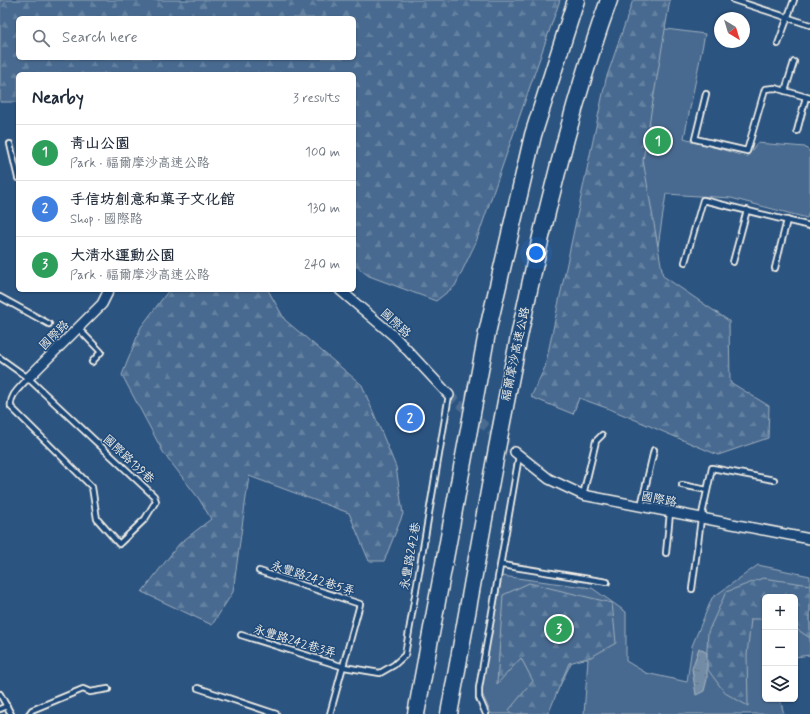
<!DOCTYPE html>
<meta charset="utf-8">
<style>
body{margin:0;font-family:Mynerve,"LXGW WenKai TC",sans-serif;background:#f2f2f3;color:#1f2937}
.controls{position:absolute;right:12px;bottom:12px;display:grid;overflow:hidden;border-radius:6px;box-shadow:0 1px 3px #0004}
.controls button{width:36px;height:36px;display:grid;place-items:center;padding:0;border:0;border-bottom:1px solid #e0e1e3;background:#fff;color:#1f2937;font:20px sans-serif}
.compass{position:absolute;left:714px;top:12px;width:36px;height:36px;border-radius:50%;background:#fff;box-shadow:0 1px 3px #0004;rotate:142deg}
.you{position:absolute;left:536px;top:253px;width:14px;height:14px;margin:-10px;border:3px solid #fff;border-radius:50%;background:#1a73e8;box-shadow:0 0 0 6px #1a73e833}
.badge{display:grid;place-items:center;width:26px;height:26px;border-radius:50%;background:#845c67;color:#fff;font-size:13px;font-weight:700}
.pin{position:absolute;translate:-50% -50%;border:2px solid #fff;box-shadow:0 1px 4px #0006}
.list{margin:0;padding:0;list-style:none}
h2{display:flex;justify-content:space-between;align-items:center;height:52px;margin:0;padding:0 16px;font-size:17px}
h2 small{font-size:13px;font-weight:400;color:#747a83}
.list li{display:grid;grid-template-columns:26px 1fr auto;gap:12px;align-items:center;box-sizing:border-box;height:56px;padding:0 16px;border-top:1px solid #e0e1e3}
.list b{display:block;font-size:15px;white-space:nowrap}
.list p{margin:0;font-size:13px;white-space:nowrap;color:#747a83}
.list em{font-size:13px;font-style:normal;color:#747a83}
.icon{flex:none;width:22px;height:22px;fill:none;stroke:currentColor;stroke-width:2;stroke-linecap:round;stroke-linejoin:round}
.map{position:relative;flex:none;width:810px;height:714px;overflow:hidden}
.search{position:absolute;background:#fff;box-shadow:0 1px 3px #0004;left:16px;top:16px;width:340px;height:44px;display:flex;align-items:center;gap:10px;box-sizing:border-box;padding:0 14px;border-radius:6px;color:#747a83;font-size:15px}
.panel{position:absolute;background:#fff;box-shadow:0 1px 3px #0004;left:16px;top:72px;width:340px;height:220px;border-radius:6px}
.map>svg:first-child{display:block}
</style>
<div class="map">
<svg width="810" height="714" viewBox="0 0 810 714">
<defs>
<pattern id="forest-firs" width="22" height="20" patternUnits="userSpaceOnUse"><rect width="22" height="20" fill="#496b90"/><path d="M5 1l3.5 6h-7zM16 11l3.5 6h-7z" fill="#6481a0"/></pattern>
<pattern id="water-ripples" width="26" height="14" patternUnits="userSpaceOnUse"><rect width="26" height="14" fill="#738ca6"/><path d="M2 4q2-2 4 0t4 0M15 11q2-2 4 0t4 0" fill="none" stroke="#647484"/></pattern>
</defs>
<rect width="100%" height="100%" fill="#2c5481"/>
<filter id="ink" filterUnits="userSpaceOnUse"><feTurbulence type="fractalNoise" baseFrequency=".025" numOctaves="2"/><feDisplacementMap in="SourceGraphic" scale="8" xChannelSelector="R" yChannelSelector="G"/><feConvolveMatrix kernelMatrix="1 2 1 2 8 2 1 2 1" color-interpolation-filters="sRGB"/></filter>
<g filter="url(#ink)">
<g fill="#496b90" stroke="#9eaebc">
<path d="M658,28l47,6 -21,104 63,19 10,-14 48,4 5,5v57l-3,9 -76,-20 -65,-4 -8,52 -31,-127z"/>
<path d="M758,565l52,11v79l-15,2v-60h-30v102h15l4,15h-200l4,-55h-15l-27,55h-55l-10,-23 21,-115 90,12 34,24v49l20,12 41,9 5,-36 20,-48z"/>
</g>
<g fill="url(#forest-firs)" stroke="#9eaebc" fill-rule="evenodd">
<path d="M0,0h560l-84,242 -21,44 -19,15 -67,-25 -15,-11v-191h-336v28h-18zM18,18h336v40h-336z"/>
<path d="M633,0h37l-27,160 20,116 66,45 1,61 39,24 -1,32 -50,17 -106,-45 -33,-12 -6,16 -42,-17 14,-30 61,-288z"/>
<path d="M169,290h99l17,30 77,65 34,82 7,47 -19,47h-15l-20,-48 -100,-37 -16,116 -21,33 -70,-33 37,-48 32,-25 -12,-20 -36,-47 -41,-77 19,-48z"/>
<path d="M763,578l47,7v53l-15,-10v-31h-30v22h-14l-4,36 1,51 -23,-13 -19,-26 2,-35 18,-40z"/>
<path d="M529,583l83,20 4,40 -25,14 -22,6 -20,49 -4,2h-34l-2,-4 24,-29 -12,-23 -24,26 6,-89z"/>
</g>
<path fill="url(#water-ripples)" stroke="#a7b4c0" d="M699,648l8,5v26l-3,12 -8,4 -4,-26z"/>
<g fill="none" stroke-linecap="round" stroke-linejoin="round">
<path stroke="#4a6c90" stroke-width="9" stroke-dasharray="9 4.5" stroke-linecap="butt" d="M449,395l66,57"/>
<defs>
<g id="service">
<path d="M734,0l76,25"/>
<path d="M778,44l16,-44"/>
<path d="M785,91l9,-29"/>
<path d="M706,94l-11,45 52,12 18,-62 10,-1 35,10"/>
<path d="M797,131l9,-34"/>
<path d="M10,144l8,34"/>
<path d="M685,262l18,-62 107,26"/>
<path d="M733,262l14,-52"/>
<path d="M775,268l12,-48"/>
<path d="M0,297l49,27"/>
<path d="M78,328l23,24 -9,10"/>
<path d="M0,358l28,20 126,118 2,5 -11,18 -26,25 -22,-25 -5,-32 -81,-80c-2,-12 10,-20 17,-29"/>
<path d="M682,485l25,5"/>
<path d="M583,495l13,-54 6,-6"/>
<path d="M641,506l13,-56"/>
<path d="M666,553l4,-40"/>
<path d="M502,565l105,17"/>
<path d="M259,571l101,33 -30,110"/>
<path d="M692,589l9,-70 11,-51 62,12"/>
<path d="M241,635l103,32 36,6 14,-8 11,-10 44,-260"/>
<path d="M198,688l78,26"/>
<path d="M0,694l11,20"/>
<path d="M0,709l7,-3"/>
<path d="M29,714l3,-4 51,-21 7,3 18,-3"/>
<path d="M486,714l-7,-16v-10l40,-232"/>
</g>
<g id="minor">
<path d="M340,290l55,47 54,58"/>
<path d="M28,378l74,-74 7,-14"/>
<path d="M515,452l34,27 34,16 227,44"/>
</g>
<g id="motorway">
<path d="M416,714l71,-381 46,-198 43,-135"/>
<path d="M449,714c29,-159 55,-319 92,-477 19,-80 40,-160 68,-237"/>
</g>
</defs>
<use href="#service" stroke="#f4f1e8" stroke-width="8"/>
<use href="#minor" stroke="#f4f1e8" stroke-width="12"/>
<use href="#motorway" stroke="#f4f1e8" stroke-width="19"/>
<use href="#service" stroke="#1f4a7a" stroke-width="4.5"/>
<use href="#minor" stroke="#1f4a7a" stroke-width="9"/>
<use href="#motorway" stroke="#1f4a7a" stroke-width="16"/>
</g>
</g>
<g text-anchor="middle" stroke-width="3" stroke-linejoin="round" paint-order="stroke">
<g font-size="12" fill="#f4f1e8" stroke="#1f4a7a">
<text transform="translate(396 323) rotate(43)" y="4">國際路</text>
<text transform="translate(54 335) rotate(-45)" y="4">國際路</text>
<text transform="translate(515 354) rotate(-78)" y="4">福爾摩沙高速公路</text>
<text transform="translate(129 459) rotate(43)" y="4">國際路139巷</text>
<text transform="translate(659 499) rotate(11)" y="4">國際路</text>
<text transform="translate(410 556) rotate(-80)" y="4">永豐路242巷</text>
<text transform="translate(313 578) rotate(18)" y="4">永豐路242巷5弄</text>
<text transform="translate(295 641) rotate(17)" y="4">永豐路242巷3弄</text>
</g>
</g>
</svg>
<div class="controls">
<button>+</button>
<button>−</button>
<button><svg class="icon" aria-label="layers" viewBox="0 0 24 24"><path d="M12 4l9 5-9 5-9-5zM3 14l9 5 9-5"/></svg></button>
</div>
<svg class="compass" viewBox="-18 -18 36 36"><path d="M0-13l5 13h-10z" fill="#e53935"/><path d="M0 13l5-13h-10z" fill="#747a83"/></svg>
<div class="you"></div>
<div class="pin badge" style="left:658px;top:141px;background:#2e9e5b">1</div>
<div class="pin badge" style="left:410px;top:418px;background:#3f7fe0">2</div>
<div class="pin badge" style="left:559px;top:629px;background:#2e9e5b">3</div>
<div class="search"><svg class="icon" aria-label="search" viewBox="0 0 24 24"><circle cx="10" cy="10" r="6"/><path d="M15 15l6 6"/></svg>Search here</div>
<section class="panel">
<h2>Nearby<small>3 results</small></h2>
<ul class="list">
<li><span class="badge" style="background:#2e9e5b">1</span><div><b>青山公園</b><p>Park · 福爾摩沙高速公路</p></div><em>100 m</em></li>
<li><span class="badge" style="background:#3f7fe0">2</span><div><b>手信坊創意和菓子文化館</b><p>Shop · 國際路</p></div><em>130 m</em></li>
<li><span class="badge" style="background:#2e9e5b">3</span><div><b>大清水運動公園</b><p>Park · 福爾摩沙高速公路</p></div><em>240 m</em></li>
</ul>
</section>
</div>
